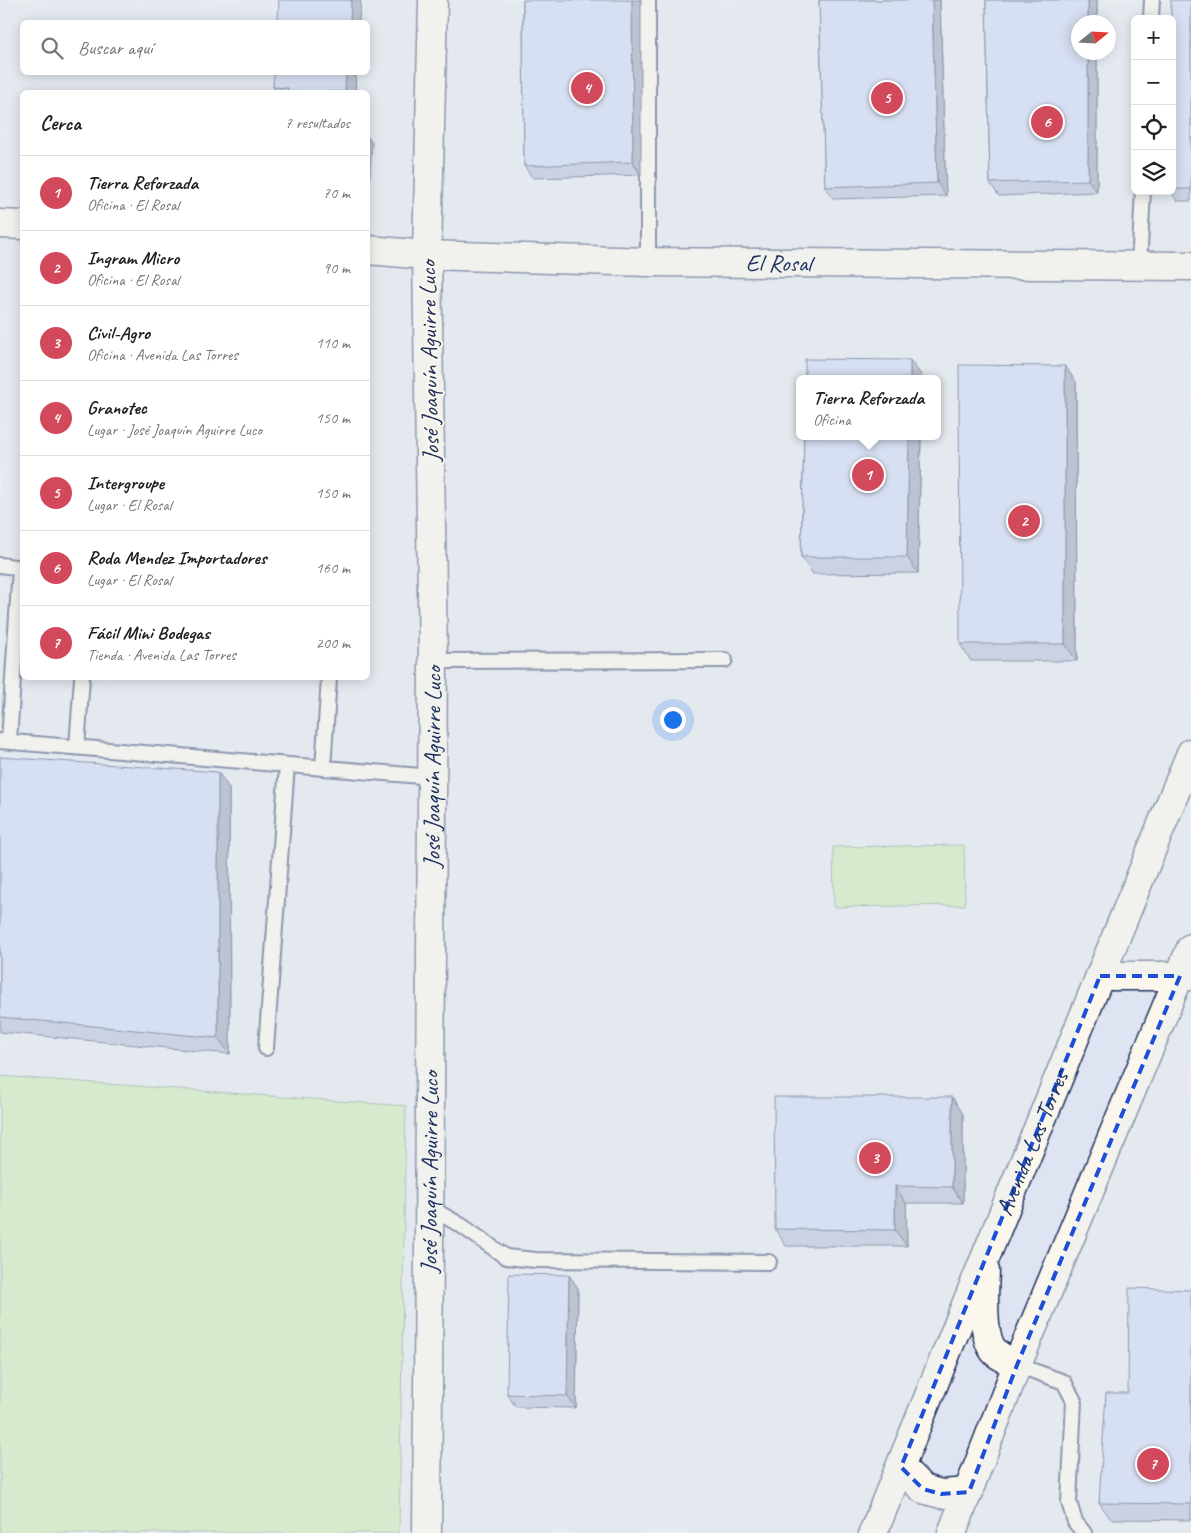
<!DOCTYPE html>
<html lang="es">
<meta charset="utf-8">
<style>
body{margin:0;font-family:Caveat,sans-serif;background:#f6f6f6;color:#222}
.controls{position:absolute;right:15px;top:15px;display:grid;overflow:hidden;border-radius:8px;box-shadow:0 2px 12px #0003}
.controls button{width:45px;height:45px;display:grid;place-items:center;padding:0;border:0;border-bottom:1px solid #e0e0e0;background:#fff;color:#222;font:25px sans-serif}
.compass{position:absolute;left:1071px;top:15px;width:45px;height:45px;border-radius:50%;background:#fff;box-shadow:0 2px 12px #0003;rotate:72deg}
.you{position:absolute;left:672px;top:719px;width:18px;height:18px;margin:-12px;border:4px solid #fff;border-radius:50%;background:#1a73e8;box-shadow:0 0 0 8px #1a73e833}
.badge{display:grid;place-items:center;width:32px;height:32px;border-radius:50%;background:#d1495b;color:#fff;font-size:16px;font-weight:700}
.pin{position:absolute;translate:-50% -50%;border:2px solid #fff;box-shadow:0 1px 5px #0006}
.popup{position:absolute;left:796px;top:375px;width:145px;height:65px;box-sizing:border-box;display:grid;place-content:center;border-radius:8px;background:#fff;filter:drop-shadow(0 1px 4px #0005);font-size:16px;white-space:nowrap;color:#767676}
.popup b{font-size:19px;color:#222}
.popup::after{content:'';position:absolute;left:50%;top:100%;margin-left:-10px;border:10px solid transparent;border-top-color:#fff}
.list{margin:0;padding:0;list-style:none}
h2{display:flex;justify-content:space-between;align-items:center;height:65px;margin:0;padding:0 20px;font-size:21px}
h2 small{font-size:16px;font-weight:400;color:#767676}
.list li{display:grid;grid-template-columns:32px 1fr auto;gap:15px;align-items:center;box-sizing:border-box;height:75px;padding:0 20px;border-top:1px solid #e0e0e0}
.list b{display:block;font-size:19px;white-space:nowrap}
.list p{margin:0;font-size:16px;white-space:nowrap;color:#767676}
.list em{font-size:16px;font-style:normal;color:#767676}
.icon{flex:none;width:28px;height:28px;fill:none;stroke:currentColor;stroke-width:2;stroke-linecap:round;stroke-linejoin:round}
.map{position:relative;flex:none;width:1191px;height:1533px;overflow:hidden}
.search{position:absolute;background:#fff;box-shadow:0 2px 12px #0003;left:20px;top:20px;width:350px;height:55px;display:flex;align-items:center;gap:12px;box-sizing:border-box;padding:0 18px;border-radius:8px;color:#767676;font-size:19px}
.panel{position:absolute;background:#fff;box-shadow:0 2px 12px #0003;left:20px;top:90px;width:350px;height:590px;border-radius:8px}
.map>svg:first-child{display:block}
</style>
<div class="map">
<svg width="1191" height="1533" viewBox="0 0 1191 1533">
<rect width="100%" height="100%" fill="#eaecef"/>
<filter id="ink" filterUnits="userSpaceOnUse"><feTurbulence type="fractalNoise" baseFrequency=".02" numOctaves="2"/><feDisplacementMap in="SourceGraphic" scale="10" xChannelSelector="R" yChannelSelector="G"/><feConvolveMatrix kernelMatrix="1 2 1 2 8 2 1 2 1" color-interpolation-filters="sRGB"/></filter>
<g filter="url(#ink)">
<path fill="#dee4f1" fill-rule="evenodd" d="M0,0h1191v1533h-1191zM1135,19h37v172h-37zM22,22h346v50h-346zM1078,22h30v30h-30zM22,92h346v586h-346zM799,379h138v57h-138z"/>
<g fill="#bfe9a6" stroke="#6d8c82">
<path d="M964,845l1,60 -131,2 -1,-60z"/>
<path d="M0,1076l406,30 -7,427h-399z"/>
</g>
<g fill="none" stroke-linecap="round" stroke-linejoin="round">
<defs>
<g id="service">
<path d="M1151,19l1,-19"/>
<path d="M648,262v-262"/>
<path d="M1139,266l4,-75"/>
<path d="M0,565l22,3"/>
<path d="M433,661l292,-1"/>
<path d="M0,741l433,36"/>
<path d="M9,741l11,-173"/>
<path d="M77,747l5,-69"/>
<path d="M323,768l6,-90"/>
<path d="M266,1048l21,-283"/>
<path d="M429,1207l33,19 44,31 30,3 233,2"/>
<path d="M1017,1365l47,17 10,19 -5,101 6,20 9,11"/>
</g>
<g id="minor">
<path d="M0,224l22,1"/>
<path id="s1" d="M368,250l59,5 221,7 543,4"/>
<path d="M1100,976h91"/>
<path d="M985,1271c-1,19 -4,69 11,82 6,5 15,8 21,12"/>
<path d="M901,1467l22,22 18,5 28,-2"/>
<path id="s2" d="M427,1533l6,-872 -6,-406 6,-255"/>
<path id="s3" d="M873,1533l318,-780"/>
<path d="M952,1533l65,-168 174,-417"/>
</g>
</defs>
<use href="#service" stroke="#1b2f5e" stroke-width="18"/>
<use href="#minor" stroke="#1b2f5e" stroke-width="31"/>
<use href="#service" stroke="#fbf7ec" stroke-width="14"/>
<use href="#minor" stroke="#fbf7ec" stroke-width="28"/>
</g>
<g fill="#a6b4d4" stroke="#1b2f5e">
<path d="M523,0l118,175 -108,3 -9,-12z"/>
<path d="M819,0h121l6,196 -112,3 -9,-12z"/>
<path d="M986,0h111v22h-19v30h19v140l-98,4 -9,-13z"/>
<path d="M1191,0v201h-14l-7,-10h2v-172z"/>
<path d="M356,72l-1,20h-78l-4,-5z"/>
<path d="M1065,366l11,16 1,279h-106l-11,-17z"/>
<path d="M804,436h117l-3,137 -105,1 -12,-17z"/>
<path d="M0,757l229,31 1,266 -230,-22z"/>
<path d="M952,1097l11,17v89h-57l1,43h-121l-11,-17z"/>
<path d="M578,1288l-2,120 -60,-1 -9,-13z"/>
<path d="M1191,1290v230l-80,-1 -12,-16 29,-110z"/>
</g>
<g fill="#8792ad" stroke="#1b2f5e">
<path d="M351,0h10l-2,22h-9z"/>
<path d="M632,0h9v175l-8,-13z"/>
<path d="M932,0h8l6,196 -9,-13z"/>
<rect x="1088" y="0" width="9" height="22"/>
<path d="M1088,52h9v140l-9,-12z"/>
<path d="M346,72h10l-1,20h-10z"/>
<path d="M368,137l4,6 -3,47 -1,-2z"/>
<path d="M910,360l12,16v3h-12z"/>
<path d="M1065,366l11,16 1,279 -12,-17z"/>
<path d="M909,436h12l-3,137 -11,-16z"/>
<path d="M218,772l11,16 1,266 -12,-16z"/>
<path d="M952,1097l11,17v89l-11,-16z"/>
<path d="M895,1186l11,17 1,43 -12,-16z"/>
<path d="M569,1275l9,13 -2,120 -9,-12z"/>
</g>
<g fill="#c1d1f7" stroke="#1b2f5e">
<path d="M279,0h72l-1,22h-72z"/>
<path d="M523,0h109l1,162 -109,4z"/>
<path d="M819,0h113l5,183 -112,4z"/>
<path d="M986,0h102v22h-10v30h10v128l-98,3z"/>
<path d="M1171,0h20v189h-19v-170h-1z"/>
<path d="M274,72h72l-1,20h-58l1,-4 -15,-1z"/>
<path d="M805,359l105,1v19h-105z"/>
<path d="M959,365l106,1v278h-105z"/>
<path d="M804,436h105l-2,121h-106z"/>
<path d="M0,757l218,15v266l-218,-21z"/>
<path d="M774,1097h178v90l-57,-1v44l-120,-1z"/>
<path d="M509,1274l60,1 -2,121 -60,-2z"/>
<path d="M1129,1288l62,2v214l-92,-1 7,-110h22z"/>
</g>
</g>
<path d="M0 0H1191V1533H0ZM1100,976h80l-163,389 -48,127 -28,2 -18,-5 -22,-22z" fill="#eaecef" fill-opacity=".55" fill-rule="evenodd"/>
<path fill="none" stroke="#1d4ed8" stroke-width="4" stroke-dasharray="10 6" stroke-linejoin="round" d="M1100,976h80l-163,389 -48,127 -28,2 -18,-5 -22,-22z"/>
<g text-anchor="middle" stroke-width="4" stroke-linejoin="round" paint-order="stroke">
<g font-size="24" fill="#1b2f5e" stroke="#fbf7ec">
<text dy="8" stroke="none"><textPath href="#s1" startOffset="411">El Rosal</textPath></text>
<text transform="translate(429 361) rotate(-91)" y="8">José Joaquín Aguirre Luco</text>
<text dy="8" stroke="none"><textPath href="#s2" startOffset="766">José Joaquín Aguirre Luco</textPath></text>
<text dy="8" stroke="none"><textPath href="#s3" startOffset="421">Avenida Las Torres</textPath></text>
<text dy="8" stroke="none"><textPath href="#s2" startOffset="361">José Joaquín Aguirre Luco</textPath></text>
</g>
</g>
</svg>
<div class="controls">
<button>+</button>
<button>−</button>
<button><svg class="icon" aria-label="locate" viewBox="0 0 24 24"><circle cx="12" cy="12" r="6"/><path d="M12 2v4M12 18v4M2 12h4M18 12h4"/></svg></button>
<button><svg class="icon" aria-label="layers" viewBox="0 0 24 24"><path d="M12 4l9 5-9 5-9-5zM3 14l9 5 9-5"/></svg></button>
</div>
<svg class="compass" viewBox="-18 -18 36 36"><path d="M0-13l5 13h-10z" fill="#e53935"/><path d="M0 13l5-13h-10z" fill="#767676"/></svg>
<div class="you"></div>
<div class="pin badge" style="left:868px;top:475px">1</div>
<div class="popup"><b>Tierra Reforzada</b>Oficina</div>
<div class="pin badge" style="left:1024px;top:521px">2</div>
<div class="pin badge" style="left:875px;top:1158px">3</div>
<div class="pin badge" style="left:587px;top:88px">4</div>
<div class="pin badge" style="left:887px;top:98px">5</div>
<div class="pin badge" style="left:1047px;top:122px">6</div>
<div class="pin badge" style="left:1153px;top:1464px">7</div>
<div class="search"><svg class="icon" aria-label="search" viewBox="0 0 24 24"><circle cx="10" cy="10" r="6"/><path d="M15 15l6 6"/></svg>Buscar aquí</div>
<section class="panel">
<h2>Cerca<small>7 resultados</small></h2>
<ul class="list">
<li><span class="badge">1</span><div><b>Tierra Reforzada</b><p>Oficina · El Rosal</p></div><em>70 m</em></li>
<li><span class="badge">2</span><div><b>Ingram Micro</b><p>Oficina · El Rosal</p></div><em>90 m</em></li>
<li><span class="badge">3</span><div><b>Civil-Agro</b><p>Oficina · Avenida Las Torres</p></div><em>110 m</em></li>
<li><span class="badge">4</span><div><b>Granotec</b><p>Lugar · José Joaquín Aguirre Luco</p></div><em>150 m</em></li>
<li><span class="badge">5</span><div><b>Intergroupe</b><p>Lugar · El Rosal</p></div><em>150 m</em></li>
<li><span class="badge">6</span><div><b>Roda Mendez Importadores</b><p>Lugar · El Rosal</p></div><em>160 m</em></li>
<li><span class="badge">7</span><div><b>Fácil Mini Bodegas</b><p>Tienda · Avenida Las Torres</p></div><em>200 m</em></li>
</ul>
</section>
</div>
